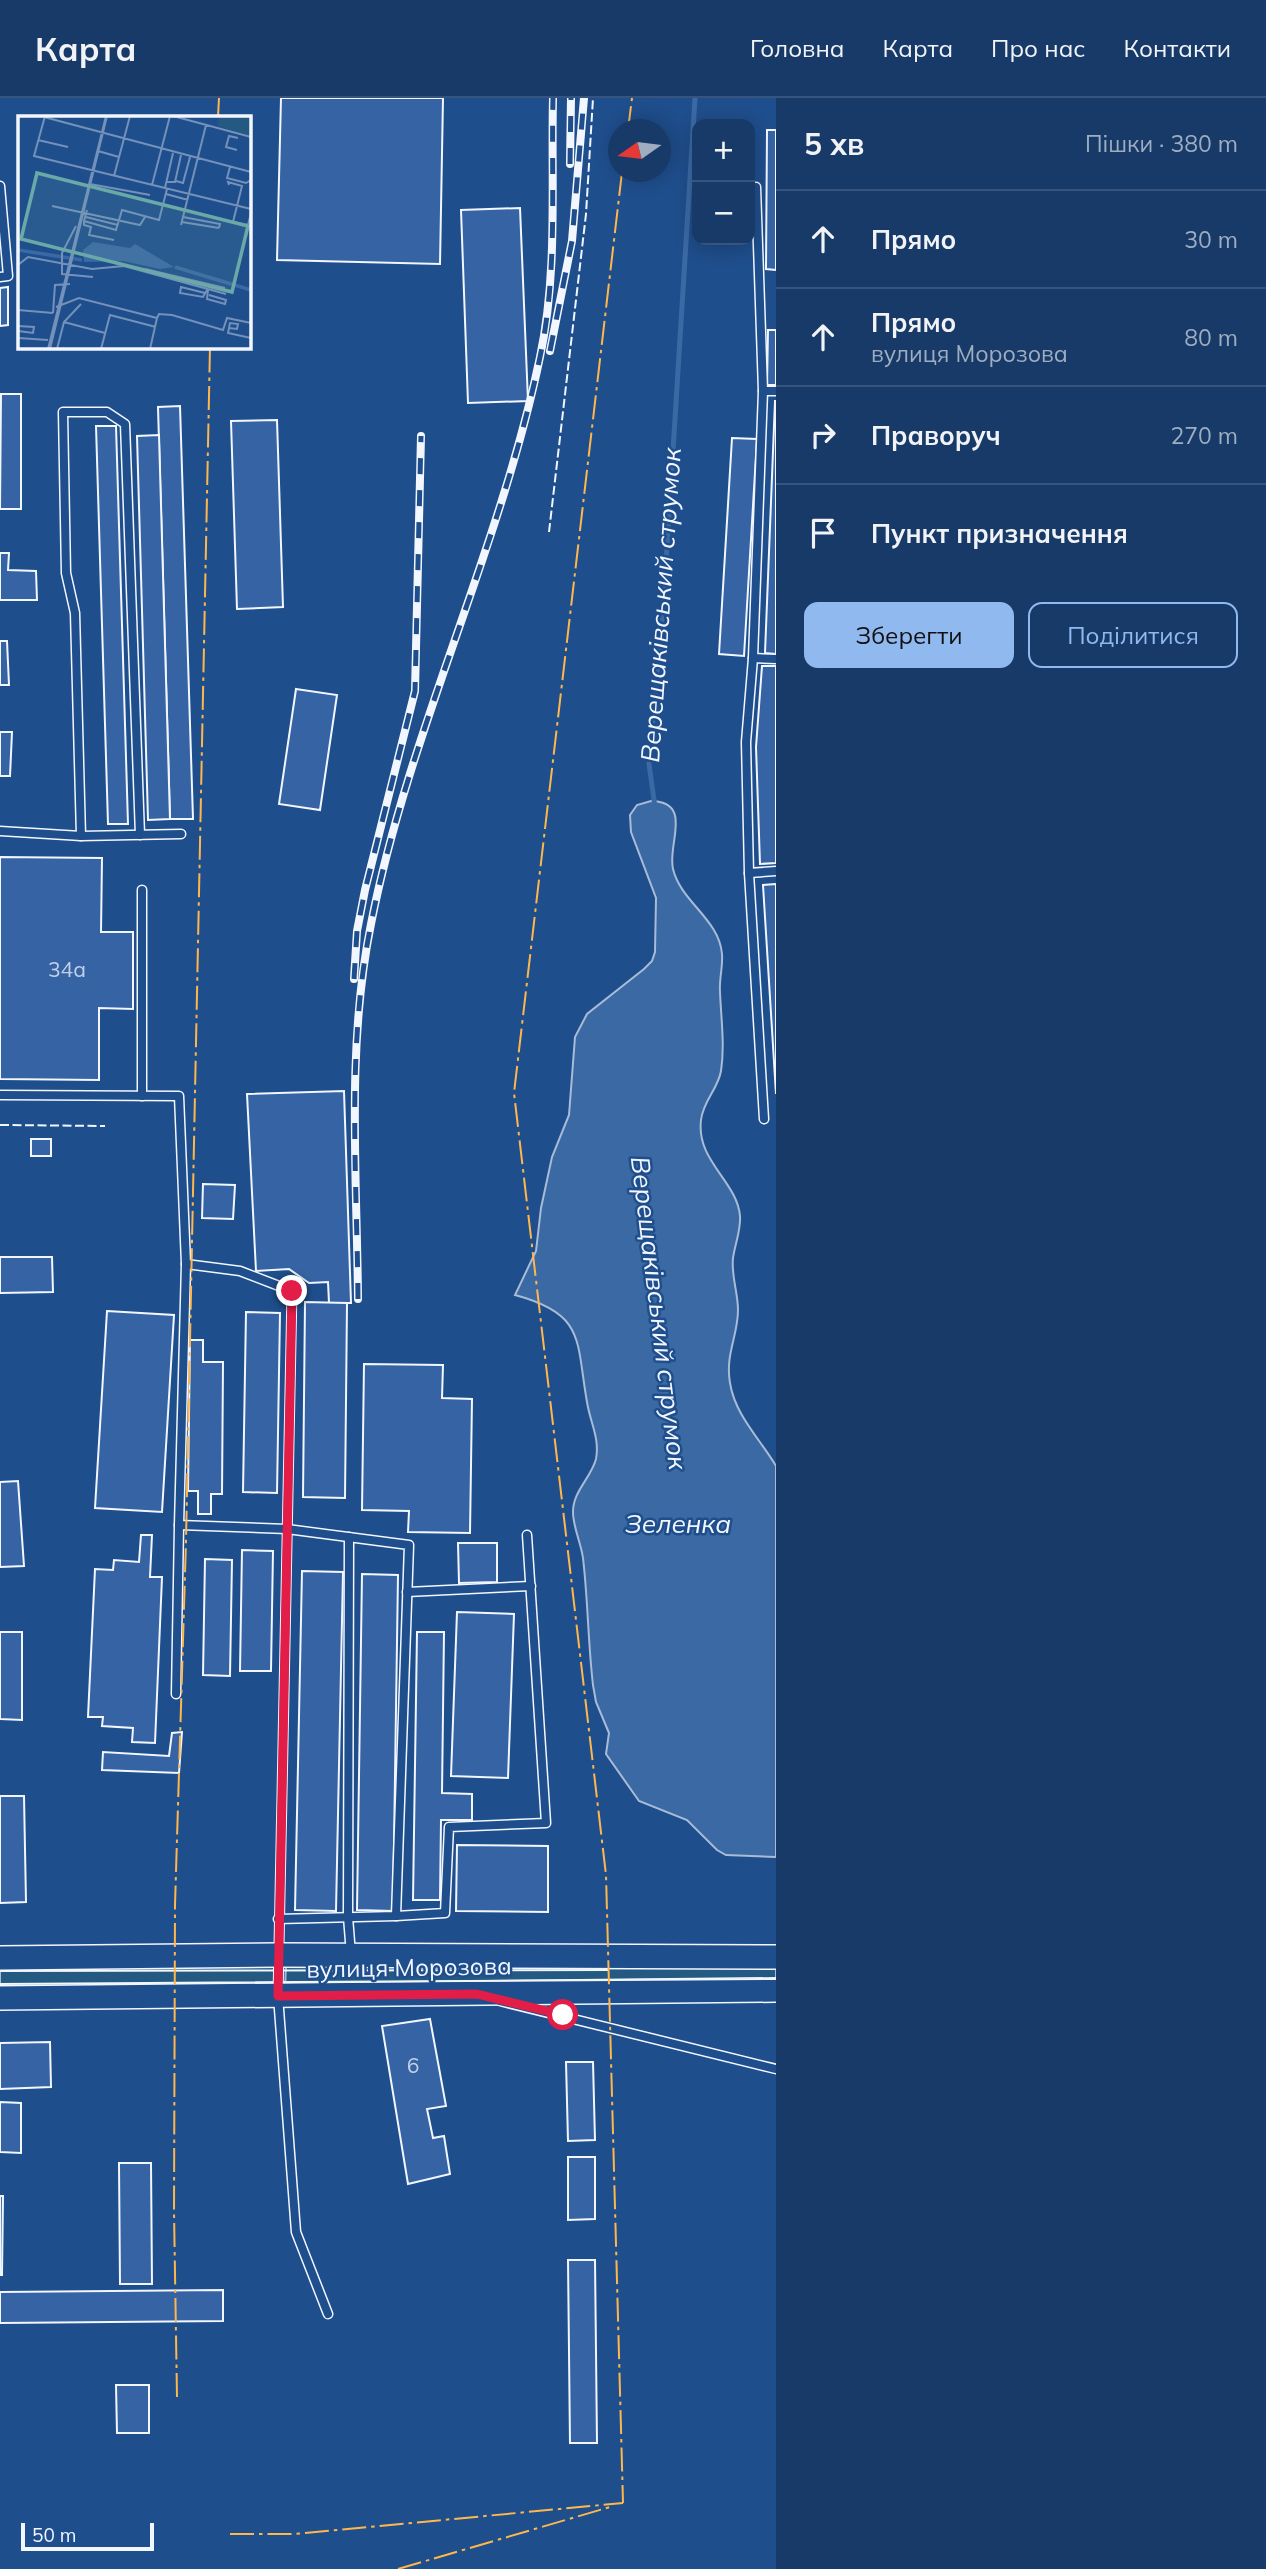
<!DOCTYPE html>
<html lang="uk">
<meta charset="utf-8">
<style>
body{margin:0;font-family:Mulish,sans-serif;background:#20416f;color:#f1f3f6}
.controls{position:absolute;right:21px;top:21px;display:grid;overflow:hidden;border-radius:14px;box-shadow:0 4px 18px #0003}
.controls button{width:63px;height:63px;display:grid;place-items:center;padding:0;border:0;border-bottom:2px solid #36547d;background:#173a69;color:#f1f3f6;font:35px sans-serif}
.compass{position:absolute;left:608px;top:21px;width:63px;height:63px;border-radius:50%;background:#173a69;box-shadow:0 4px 18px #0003;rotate:256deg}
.scale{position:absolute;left:21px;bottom:18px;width:133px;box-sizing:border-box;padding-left:7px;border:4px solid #f2f6ff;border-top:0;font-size:19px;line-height:24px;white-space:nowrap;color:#f2f6ff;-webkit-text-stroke:5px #1f4e8c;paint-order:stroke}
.stop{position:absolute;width:21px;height:21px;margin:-16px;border:5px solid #e11d48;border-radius:50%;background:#fff}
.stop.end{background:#e11d48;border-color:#fff;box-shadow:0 2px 7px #0008}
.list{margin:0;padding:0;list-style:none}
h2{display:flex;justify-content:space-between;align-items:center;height:91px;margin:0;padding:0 28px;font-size:30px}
h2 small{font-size:23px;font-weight:400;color:#9eadc0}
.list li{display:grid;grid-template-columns:46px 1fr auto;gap:21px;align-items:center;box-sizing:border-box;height:98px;padding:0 28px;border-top:2px solid #36547d}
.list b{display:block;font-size:26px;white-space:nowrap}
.list p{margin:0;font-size:23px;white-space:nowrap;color:#9eadc0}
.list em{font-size:23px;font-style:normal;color:#9eadc0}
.actions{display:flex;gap:14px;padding:21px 28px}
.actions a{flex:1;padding:16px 0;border:2px solid #90b9f0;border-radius:14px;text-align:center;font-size:24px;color:#90b9f0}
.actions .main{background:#90b9f0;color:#111}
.icon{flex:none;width:38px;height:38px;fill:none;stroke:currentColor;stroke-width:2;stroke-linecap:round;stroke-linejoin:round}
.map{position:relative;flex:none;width:776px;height:2471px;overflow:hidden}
header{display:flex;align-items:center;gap:42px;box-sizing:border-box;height:98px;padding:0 35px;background:#173a69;border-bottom:2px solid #36547d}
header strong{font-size:33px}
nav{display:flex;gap:38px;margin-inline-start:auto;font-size:24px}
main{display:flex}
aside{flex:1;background:#173a69}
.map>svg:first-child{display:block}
</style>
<header>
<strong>Карта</strong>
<nav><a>Головна</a><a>Карта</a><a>Про нас</a><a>Контакти</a></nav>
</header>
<main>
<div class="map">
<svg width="776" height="2471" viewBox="0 0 776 2471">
<rect width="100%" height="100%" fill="#1f4e8c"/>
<g fill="#245a82" stroke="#a8bbd7" stroke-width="2">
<path d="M776,1865v23l-491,3 1,-25z"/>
<path d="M274,1866v21l-274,5v-24z"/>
</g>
<path fill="#3b69a3" stroke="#a8bbd7" stroke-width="2" d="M651,703c43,1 16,43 22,68 8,33 46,50 49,85 1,13 -3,25 -2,38 1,26 5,53 1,79 -3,18 -18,30 -20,49 -5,41 36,61 39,96 1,14 -5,28 -7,42 -2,18 5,34 5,52 0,26 -13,44 -8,73 5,32 30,56 46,83v391l-50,-2 -9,-5 -30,-30 -48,-19 -33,-47 3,-21 -13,-31 -3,-17c-5,-42 -5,-85 -10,-127 -2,-15 -10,-31 -10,-46 0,-21 18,-34 23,-53 4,-21 -6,-37 -9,-57 -11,-61 -1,-88 -72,-107l21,-44 5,-43 11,-51 17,-42 6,-78 12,-23 57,-45 8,-8 3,-9 1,-54 -25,-66 -1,-17 7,-10z"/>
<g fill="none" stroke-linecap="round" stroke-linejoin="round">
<path stroke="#3b69a3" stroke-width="5" d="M655,709l-6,-43 15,-169 31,-497"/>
</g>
<g fill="#3563a3" stroke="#f2f6ff" stroke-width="2">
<path d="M281,0h162l-3,166 -163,-4z"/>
<path d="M767,32h9v140l-10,-1z"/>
<path d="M520,110l8,193 -60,2 -7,-193z"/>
<path d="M8,189v38l-8,1v-38z"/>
<path d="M768,232h8v55h-9z"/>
<path d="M1,296h20v115h-21z"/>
<path d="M775,303h1v253l-11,-1z"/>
<path d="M180,308l13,413h-23l-12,-412z"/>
<path d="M277,322l6,187 -46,2 -6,-188z"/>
<path d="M96,328h20l12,398h-20z"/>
<path d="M159,337l11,384 -22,1 -11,-384z"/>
<path d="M732,340l25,1 -13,217 -25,-2z"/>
<path d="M0,455h9l-1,17 28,1 1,29h-37z"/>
<path d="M0,543h7l2,44h-9z"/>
<path d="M762,568h14v197l-16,1 -4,-117z"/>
<path d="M296,591l41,6 -17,115 -41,-6z"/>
<path d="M0,634h12l-2,44h-10z"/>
<path d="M0,759l102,1 -1,74h32v77l-34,-1v72l-99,-1z"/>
<path d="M776,786v210l-13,-209z"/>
<path d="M344,993l7,212h-22l-1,-21 -19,1 -20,-14 -33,2 -9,-177z"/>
<rect x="31" y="1041" width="20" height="17"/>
<path d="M203,1086l32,1 -2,34 -31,-1z"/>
<path d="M0,1159h52l1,35 -53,1z"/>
<path d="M305,1204l42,1 -2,195 -42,-1z"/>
<path d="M107,1213l67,4 -12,197 -67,-4z"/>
<path d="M246,1214l34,1 -3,180 -34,-1z"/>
<path d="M190,1242h13v22h20l-1,132h-11v20h-13v-23h-10z"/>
<path d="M364,1266l79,1 -1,33 30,1 -2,134 -62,-1 1,-21 -47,-1z"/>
<path d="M18,1383l6,85 -24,1v-85z"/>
<path d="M141,1437h11l-2,42h12l-7,166 -23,-1 1,-14 -31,-2 1,-9h-15l7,-148 18,1 1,-10 25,2z"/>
<path d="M458,1445h39v39l-38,1z"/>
<path d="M242,1452l31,1 -2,120h-31z"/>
<path d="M205,1461l27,1 -2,116 -27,-1z"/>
<path d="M302,1473l41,1 -7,339 -41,-1z"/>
<path d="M362,1476l36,1 -5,336 -36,-1z"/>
<path d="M457,1514l57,2 -6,164 -57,-2z"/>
<path d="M0,1534h22v88l-22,-1z"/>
<path d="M417,1534h27l-2,161 30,1v26h-31l-1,80h-27z"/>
<path d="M182,1634l-3,41 -77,-3 1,-18 66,4 3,-23z"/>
<path d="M0,1698h24l2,106 -26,1z"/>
<path d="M457,1747l91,1v66l-92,-1z"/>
<path d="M430,1921l16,87 -19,3 6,29 11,-2 6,38 -42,10 -26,-158z"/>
<path d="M50,1944l1,45 -51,2v-46z"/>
<path d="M566,1964h27l2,78 -27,1z"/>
<path d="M0,2004l21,1v50l-21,-1z"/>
<path d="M568,2059h27v62l-27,1z"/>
<path d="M119,2065h32l1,121h-32z"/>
<path d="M0,2098h3l-1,79h-2z"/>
<path d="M568,2162h27l2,183h-27z"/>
<path d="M223,2192v31l-223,2v-31z"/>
<path d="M116,2287h33v48h-32z"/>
</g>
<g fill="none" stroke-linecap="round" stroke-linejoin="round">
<defs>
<g id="service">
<path d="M0,88l8,90 -8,1"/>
<path d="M756,89l7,204 -10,267 -7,84 3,131 15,246"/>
<path d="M763,293h13"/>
<path d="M753,560l23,1"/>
<path d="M0,733l81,5 100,-2"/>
<path d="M81,738l-6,-223 -9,-40 -3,-161h44l18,12 15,411"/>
<path d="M749,775l27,-2"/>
<path d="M142,792v206"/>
<path d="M0,997l179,1 7,168 -7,261 108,4 122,16 -13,371 -118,3"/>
<path d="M186,1166l54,7 52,20 -14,705 18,236 32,82"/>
<path d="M349,1439l-1,380 3,37"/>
<path d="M407,1494l124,-6"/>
<path d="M176,1596l3,-169"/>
<path d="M396,1818l49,-3 4,-86 97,-4 -19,-288"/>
<path d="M500,1903l276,68"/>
</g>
<g id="secondary">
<path d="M0,1860l278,-3 498,2"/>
<path d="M0,1900l776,-8"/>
</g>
</defs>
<use href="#service" stroke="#f2f6ff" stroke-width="11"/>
<use href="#secondary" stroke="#f2f6ff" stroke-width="26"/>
<use href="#service" stroke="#1f4e8c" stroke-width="8"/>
<use href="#secondary" stroke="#1f4e8c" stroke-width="23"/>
<g stroke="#f2f6ff" stroke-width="2">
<path d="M0,1873l608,-1"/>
<path d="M0,1886l776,-5"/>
</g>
<defs>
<g id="rail">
<path d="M570,66l1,-66"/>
<path d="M550,253l22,-110 12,-143"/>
<path d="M354,881l3,-48 8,-41 50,-199 6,-255"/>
<path d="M358,1201c-1,-124 -12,-252 13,-375 38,-194 129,-374 169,-567 18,-84 11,-174 13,-259"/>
</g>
</defs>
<use href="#rail" stroke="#f2f6ff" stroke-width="8"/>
<use href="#rail" stroke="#1f4e8c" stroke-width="5" stroke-dasharray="16" stroke-linecap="butt"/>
<g stroke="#f2f6ff" stroke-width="2" stroke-dasharray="9 3.5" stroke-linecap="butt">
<path d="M549,434l37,-318 7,-116"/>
<path d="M0,1027l105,1"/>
</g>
<g stroke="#ffb74d" stroke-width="2" stroke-dasharray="24 5 3.5 5" stroke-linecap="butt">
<path d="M218,19l1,-19"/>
<path d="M628,32l4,-32"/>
<path d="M622,74l-108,921 92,782 17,628"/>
<path d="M177,2299l-3,-186 1,-306 11,-364 24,-1195"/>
<path d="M230,2436h64l329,-31"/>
<path d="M398,2471l212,-62"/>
</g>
</g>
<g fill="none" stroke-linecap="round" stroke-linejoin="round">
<path stroke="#e11d48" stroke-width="9" d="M292,1193l-14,705 199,-2 86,21"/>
</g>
<g text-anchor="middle" stroke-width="5" stroke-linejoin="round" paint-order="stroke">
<g font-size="21" fill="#c3d1e8">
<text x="67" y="879">34а</text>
<text x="413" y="1975">6</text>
</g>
<g font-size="24" fill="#f2f6ff" stroke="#1f4e8c">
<text transform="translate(409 1870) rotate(-1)" y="8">вулиця Морозова</text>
</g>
<g font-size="26" font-style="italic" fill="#f2f6ff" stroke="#1f4e8c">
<text transform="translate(661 507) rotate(-86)" y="9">Верещаківський струмок</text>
<text transform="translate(659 1215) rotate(83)" y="9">Верещаківський струмок</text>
<text x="678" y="1435">Зеленка</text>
</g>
</g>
<g transform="translate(18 18)">
<rect width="233" height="233" fill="#1f4e8c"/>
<path d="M201,0h32v20l-33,-10z" fill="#245a82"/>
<path d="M75,126l37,6 5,-4 39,23 -14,2 -37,-8 -39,1 -1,-12z" fill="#3b69a3"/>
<path fill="none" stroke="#3b69a3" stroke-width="3.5" d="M0,134l64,10M157,151l76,23"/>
<path fill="none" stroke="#7391ba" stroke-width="2" d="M27,0l-11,40 217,53M155,0l78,21M26,1l207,55M20,24l30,7M219,34l-11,-3 3,-11 9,2M80,35l21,6M212,51l-3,11 19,5 5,-3M96,60l16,-60M158,65l7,2 7,-26M149,66h8l6,-27M72,68l60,11M134,69l18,-69M211,69l-1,-3 14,4 -9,36 15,3 3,-12M147,72l8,-35M148,78l22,6M34,90l88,19 5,-8M69,94l-3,11 32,9 6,-20 37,10 8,-31M68,101l32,8M165,101l37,7 -1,4M66,105v4l7,2 -2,8 25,5M164,106l37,6M163,109l25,-100M58,110l-14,27v21l31,3M0,149l10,-8 64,12 32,-3 102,28M127,153l80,19M190,174l-1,9 18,5 1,-4 -17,-5M187,177l-24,-6 -1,6 23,4 4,-7M38,191l23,-9 78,20 2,-4 13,1 51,15 4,-12 24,5M0,194l35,3M35,197l2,-28 15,-1M46,206l41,11M0,210l16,1 -1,6 -15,-2M211,212l8,1 1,-5 -8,-1 -2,10 23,5M0,222l30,2M30,233l58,-233M32,233l57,-233M39,233l7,-27 17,-18M83,233l9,-34 46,12M132,233l7,-31"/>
<path fill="#6aa9a8" fill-opacity="0.15" stroke="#6aa9a8" stroke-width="3.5" d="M19,57l211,53 -16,66 -211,-53z"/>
<rect width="233" height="233" fill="none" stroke="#f2f6ff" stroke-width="3.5"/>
</g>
</svg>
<div class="controls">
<button>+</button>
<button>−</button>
</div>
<svg class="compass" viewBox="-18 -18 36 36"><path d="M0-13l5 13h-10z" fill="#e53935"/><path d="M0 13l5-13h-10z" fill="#9eadc0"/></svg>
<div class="scale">50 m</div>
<div class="stop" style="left:563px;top:1917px"></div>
<div class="stop end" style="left:292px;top:1193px"></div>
</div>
<aside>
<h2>5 хв<small>Пішки · 380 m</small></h2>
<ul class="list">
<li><svg class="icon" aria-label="ahead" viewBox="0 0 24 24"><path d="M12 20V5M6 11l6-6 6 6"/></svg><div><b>Прямо</b></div><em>30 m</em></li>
<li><svg class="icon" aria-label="ahead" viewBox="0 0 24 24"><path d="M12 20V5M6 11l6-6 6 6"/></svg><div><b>Прямо</b><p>вулиця Морозова</p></div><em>80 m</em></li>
<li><svg class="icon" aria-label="right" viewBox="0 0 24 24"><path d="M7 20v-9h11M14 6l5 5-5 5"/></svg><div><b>Праворуч</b></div><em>270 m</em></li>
<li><svg class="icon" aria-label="arrive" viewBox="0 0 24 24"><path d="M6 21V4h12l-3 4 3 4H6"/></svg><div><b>Пункт призначення</b></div></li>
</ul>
<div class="actions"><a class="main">Зберегти</a><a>Поділитися</a></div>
</aside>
</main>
